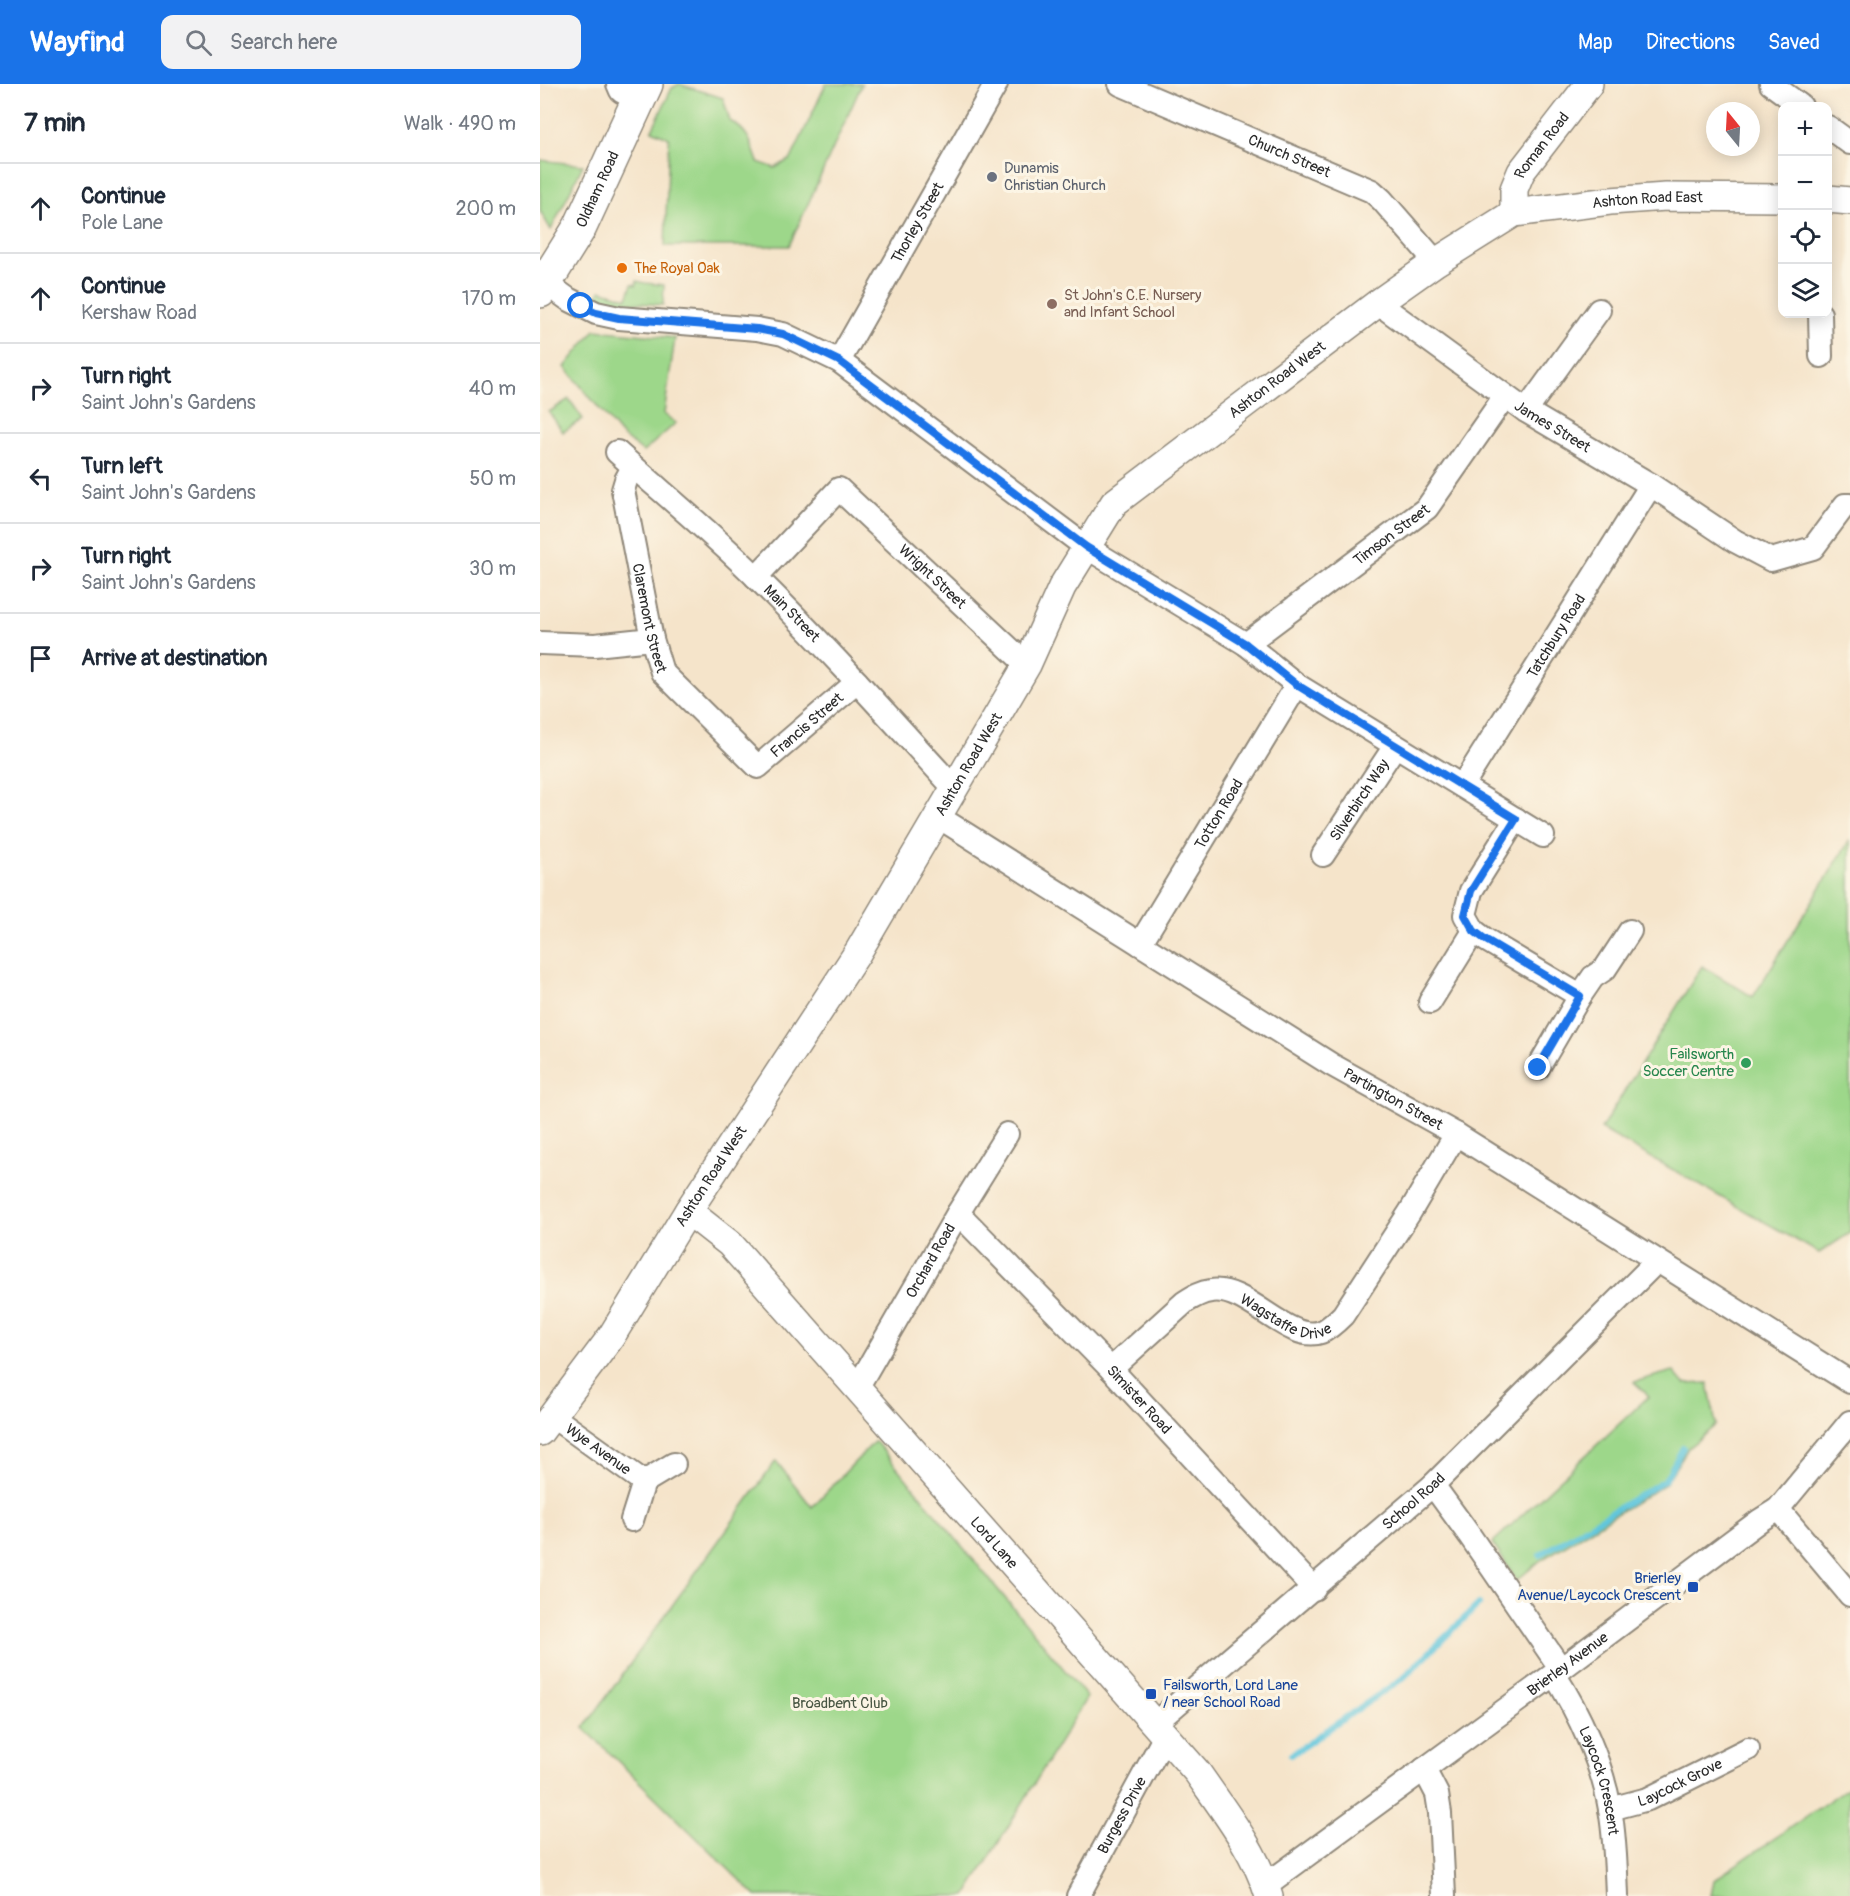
<!DOCTYPE html>
<meta charset="utf-8">
<style>
body{margin:0;font-family:Pangolin,sans-serif;background:#f2f2f3;color:#1f2937}
.controls{position:absolute;right:18px;top:18px;display:grid;overflow:hidden;border-radius:12px;box-shadow:0 3px 15px #0003}
.controls button{width:54px;height:54px;display:grid;place-items:center;padding:0;border:0;border-bottom:2px solid #e0e1e3;background:#fff;color:#1f2937;font:30px sans-serif}
.compass{position:absolute;left:1166px;top:18px;width:54px;height:54px;border-radius:50%;background:#fff;box-shadow:0 3px 15px #0003;rotate:342deg}
.stop{position:absolute;width:18px;height:18px;margin:-14px;border:4px solid #1a73e8;border-radius:50%;background:#fff}
.stop.end{background:#1a73e8;border-color:#fff;box-shadow:0 2px 6px #0008}
.list{margin:0;padding:0;list-style:none}
h2{display:flex;justify-content:space-between;align-items:center;height:78px;margin:0;padding:0 24px;font-size:26px}
h2 small{font-size:20px;font-weight:400;color:#747a83}
.list li{display:grid;grid-template-columns:39px 1fr auto;gap:18px;align-items:center;box-sizing:border-box;height:90px;padding:0 24px;border-top:2px solid #e0e1e3}
.list b{display:block;font-size:22px;white-space:nowrap}
.list p{margin:0;font-size:20px;white-space:nowrap;color:#747a83}
.list em{font-size:20px;font-style:normal;color:#747a83}
.icon{flex:none;width:33px;height:33px;fill:none;stroke:currentColor;stroke-width:2;stroke-linecap:round;stroke-linejoin:round}
.map{position:relative;flex:none;width:1310px;height:1812px;overflow:hidden}
header{display:flex;align-items:center;gap:36px;box-sizing:border-box;height:84px;padding:0 30px;background:#1a73e8;color:#fff}
header strong{font-size:28px}
nav{display:flex;gap:33px;margin-inline-start:auto;font-size:21px}
.search{width:420px;height:54px;background:#f2f2f3;display:flex;align-items:center;gap:15px;box-sizing:border-box;padding:0 21px;border-radius:12px;color:#747a83;font-size:22px}
main{display:flex}
aside{flex:1;background:#fff}
.map>svg:first-child{display:block}
</style>
<header>
<strong>Wayfind</strong>
<div class="search"><svg class="icon" aria-label="search" viewBox="0 0 24 24"><circle cx="10" cy="10" r="6"/><path d="M15 15l6 6"/></svg>Search here</div>
<nav><a>Map</a><a>Directions</a><a>Saved</a></nav>
</header>
<main>
<aside>
<h2>7 min<small>Walk · 490 m</small></h2>
<ul class="list">
<li><svg class="icon" aria-label="ahead" viewBox="0 0 24 24"><path d="M12 20V5M6 11l6-6 6 6"/></svg><div><b>Continue</b><p>Pole Lane</p></div><em>200 m</em></li>
<li><svg class="icon" aria-label="ahead" viewBox="0 0 24 24"><path d="M12 20V5M6 11l6-6 6 6"/></svg><div><b>Continue</b><p>Kershaw Road</p></div><em>170 m</em></li>
<li><svg class="icon" aria-label="right" viewBox="0 0 24 24"><path d="M7 20v-9h11M14 6l5 5-5 5"/></svg><div><b>Turn right</b><p>Saint John's Gardens</p></div><em>40 m</em></li>
<li><svg class="icon" aria-label="left" viewBox="0 0 24 24"><path d="M17 20v-9H6M10 6l-5 5 5 5"/></svg><div><b>Turn left</b><p>Saint John's Gardens</p></div><em>50 m</em></li>
<li><svg class="icon" aria-label="right" viewBox="0 0 24 24"><path d="M7 20v-9h11M14 6l5 5-5 5"/></svg><div><b>Turn right</b><p>Saint John's Gardens</p></div><em>30 m</em></li>
<li><svg class="icon" aria-label="arrive" viewBox="0 0 24 24"><path d="M6 21V4h12l-3 4 3 4H6"/></svg><div><b>Arrive at destination</b></div></li>
</ul>
</aside>
<div class="map">
<svg width="1310" height="1812" viewBox="0 0 1310 1812">
<rect width="100%" height="100%" fill="#fcf5e5"/>
<filter id="ink" filterUnits="userSpaceOnUse"><feTurbulence type="fractalNoise" baseFrequency=".0167" numOctaves="2"/><feDisplacementMap in="SourceGraphic" scale="12" xChannelSelector="R" yChannelSelector="G"/><feConvolveMatrix kernelMatrix="1 2 1 2 8 2 1 2 1" color-interpolation-filters="sRGB"/></filter>
<filter id="wash" filterUnits="userSpaceOnUse"><feTurbulence type="fractalNoise" baseFrequency=".008" numOctaves="4" result="noise"/><feDisplacementMap in="SourceGraphic" scale="24" xChannelSelector="R" yChannelSelector="G"/><feGaussianBlur stdDeviation="1.35" result="paint"/><feColorMatrix in="noise" values="0 0 0 0 0 0 0 0 0 0 0 0 0 0 0 0 0 1.4 0 .05"/><feComposite in="paint" operator="in"/></filter>
<g filter="url(#wash)">
<rect width="100%" height="100%" fill="#f5e4ca"/>
<g fill="#9dd78a" stroke="#64815a" stroke-width="1.5">
<path d="M139,0l44,14 7,23c19,10 21,22 28,41l17,6 16,-9 35,-75h36l-73,162h-124l4,-108 -17,-8 20,-42z"/>
<path d="M0,76l43,5 -32,65 -11,-19z"/>
<path d="M97,197l8,2 19,2 -1,20 -66,-5 3,-10 27,8 5,-14 4,1z"/>
<path d="M55,246l80,8 -11,76 12,9 -33,29 -22,-17 -56,-68z"/>
<path d="M29,315l14,20 -20,13 -14,-20z"/>
<path d="M1310,756v393l-31,20 -218,-124 101,-163 51,31z"/>
<path d="M1133,1287l11,13 24,-1 8,42 -28,23 -23,36 -124,76 -24,20 -25,-37 157,-147 -15,-14z"/>
<path d="M335,1357l212,256 -121,199h-210l-172,-168 192,-267 36,46z"/>
<path d="M1309,1703l1,109h-139l3,-16z"/>
</g>
<g fill="none" stroke-linecap="round" stroke-linejoin="round">
<g stroke="#60c6dd" stroke-width="6">
<path d="M1000,1471l125,-75 18,-32"/>
<path d="M751,1671l112,-77 76,-74"/>
</g>
</g>
</g>
<g filter="url(#ink)">
<g fill="none" stroke-linecap="round" stroke-linejoin="round">
<defs>
<g id="minor">
<path d="M78,0l3,7 17,9"/>
<path id="s1" d="M580,0l252,107 10,9 54,62"/>
<path d="M1231,0l30,22"/>
<path d="M1288,43l22,16"/>
<path d="M6,199l22,16 28,14 23,5 138,11 26,5 56,27 247,186 160,97 51,41 246,151"/>
<path id="s2" d="M838,219l148,108 125,74 84,56 36,19 42,-12 32,-43h5"/>
<path d="M1280,230l1,42"/>
<path id="s3" d="M299,277l157,-277"/>
<path d="M986,327l73,-101"/>
<path id="s4" d="M77,368c47,42 95,81 140,126 68,67 132,139 197,210"/>
<path id="s5" d="M93,383l-7,13 -3,10 29,149 10,33 96,95 99,-85"/>
<path id="s6" d="M216,493l83,-88 188,176"/>
<path d="M0,559l55,2 57,-6"/>
<path id="s7" d="M706,560l181,-136 78,-112"/>
<path id="s8" d="M922,702l189,-301"/>
<path id="s9" d="M397,732l395,249 124,69 394,248"/>
<path d="M976,735l-45,72 -6,24 9,16 12,9 94,56"/>
<path id="s10" d="M783,771l72,-109"/>
<path id="s11" d="M600,860l157,-259"/>
<path d="M890,918l44,-71"/>
<path d="M998,984l42,-72 13,-19 12,-8 25,-38"/>
<path id="s12" d="M418,1129l153,156 203,220"/>
<path id="s13" d="M571,1285l74,-67c8,-5 16,-10 26,-11 36,-6 77,53 110,41 8,-3 16,-11 22,-17l67,-103 46,-78"/>
<path id="s14" d="M317,1304l101,-175 49,-79"/>
<path id="s15" d="M12,1332l92,66 -12,38"/>
<path d="M104,1398l30,-18"/>
<path d="M893,1401l37,51 91,133"/>
<path d="M1238,1425l72,86"/>
<path id="s16" d="M1014,1590c25,39 48,89 56,135 5,28 6,58 7,87"/>
<path id="s17" d="M614,1640l279,-239 224,-224"/>
<path d="M884,1685l13,25 3,19 4,83"/>
<path id="s18" d="M1070,1725l38,-10 100,-50"/>
<path id="s19" d="M726,1801l295,-216 198,-148 19,-12 72,-87"/>
<path id="s20" d="M538,1812l87,-160"/>
</g>
<g id="tertiary">
<path d="M1288,115l22,2"/>
<path id="s21" d="M974,129v-24l7,-17 68,-88"/>
<path id="s22" d="M148,1127l42,33 467,528c27,39 58,78 72,124"/>
<path id="s23" d="M0,1348l71,-95 77,-126 170,-259 169,-287 35,-78 52,-84 264,-200 58,-41 78,-49 96,-12 56,-4 116,1"/>
</g>
<g id="trunk">
<path id="s24" d="M0,207l40,-64 66,-143"/>
</g>
</defs>
<use href="#minor" stroke="#90887a" stroke-width="26"/>
<use href="#tertiary" stroke="#90887a" stroke-width="30"/>
<use href="#trunk" stroke="#90887a" stroke-width="36"/>
<use href="#minor" stroke="#fff" stroke-width="22"/>
<use href="#tertiary" stroke="#fff" stroke-width="27"/>
<use href="#trunk" stroke="#fff" stroke-width="33"/>
</g>
</g>
<g fill="none" stroke-linecap="round" stroke-linejoin="round" filter="url(#ink)">
<path stroke="#1a73e8" stroke-width="8" d="M41,222l15,7 23,5 138,11 26,5 56,27 247,186 160,97 51,41 219,134 -45,72 -6,24 9,16 12,9 94,56 -42,72"/>
</g>
<circle fill="#6b7280" stroke="#fcf5e5" stroke-width="2" cx="452" cy="93" r="6"/>
<circle fill="#e8710a" stroke="#fcf5e5" stroke-width="2" cx="82" cy="184" r="6"/>
<circle fill="#8d6e63" stroke="#fcf5e5" stroke-width="2" cx="512" cy="220" r="6"/>
<circle fill="#2e9e5b" stroke="#fcf5e5" stroke-width="2" cx="1206" cy="979" r="6"/>
<g fill="#1a4fb4" stroke="#fcf5e5" stroke-width="2">
<rect x="1147" y="1497" width="12" height="12" rx="3"/>
<rect x="605" y="1604" width="12" height="12" rx="3"/>
</g>
<g text-anchor="middle" stroke-width="6" stroke-linejoin="round" paint-order="stroke">
<g font-size="15" fill="#2b2b2b" stroke="#fcf5e5">
<text dy="5" stroke="none"><textPath href="#s21" startOffset="76">Roman Road</textPath></text>
<text dy="5" stroke="none"><textPath href="#s1" startOffset="184">Church Street</textPath></text>
<text dy="5" stroke="none"><textPath href="#s24" startOffset="117">Oldham Road</textPath></text>
<text dy="5" stroke="none"><textPath href="#s23" startOffset="1722">Ashton Road East</textPath></text>
<text dy="5" stroke="none"><textPath href="#s3" startOffset="159">Thorley Street</textPath></text>
<text dy="5" stroke="none"><textPath href="#s23" startOffset="1298">Ashton Road West</textPath></text>
<text dy="5" stroke="none"><textPath href="#s2" startOffset="214">James Street</textPath></text>
<text dy="5" stroke="none"><textPath href="#s7" startOffset="182">Timson Street</textPath></text>
<text dy="5" stroke="none"><textPath href="#s6" startOffset="249">Wright Street</textPath></text>
<text dy="5" stroke="none"><textPath href="#s4" startOffset="238">Main Street</textPath></text>
<text dy="5" stroke="none"><textPath href="#s5" startOffset="156">Claremont Street</textPath></text>
<text dy="5" stroke="none"><textPath href="#s8" startOffset="177">Tatchbury Road</textPath></text>
<text dy="5" stroke="none"><textPath href="#s5" startOffset="411">Francis Street</textPath></text>
<text dy="5" stroke="none"><textPath href="#s23" startOffset="794">Ashton Road West</textPath></text>
<text dy="5" stroke="none"><textPath href="#s10" startOffset="66">Silverbirch Way</textPath></text>
<text dy="5" stroke="none"><textPath href="#s11" startOffset="152">Totton Road</textPath></text>
<text dy="5" stroke="none"><textPath href="#s9" startOffset="537">Partington Street</textPath></text>
<text dy="5" stroke="none"><textPath href="#s23" startOffset="308">Ashton Road West</textPath></text>
<text dy="5" stroke="none"><textPath href="#s14" startOffset="147">Orchard Road</textPath></text>
<text dy="5" stroke="none"><textPath href="#s13" startOffset="210">Wagstaffe Drive</textPath></text>
<text dy="5" stroke="none"><textPath href="#s12" startOffset="260">Simister Road</textPath></text>
<text dy="5" stroke="none"><textPath href="#s15" startOffset="57">Wye Avenue</textPath></text>
<text dy="5" stroke="none"><textPath href="#s17" startOffset="342">School Road</textPath></text>
<text dy="5" stroke="none"><textPath href="#s22" startOffset="452">Lord Lane</textPath></text>
<text dy="5" stroke="none"><textPath href="#s19" startOffset="374">Brierley Avenue</textPath></text>
<text dy="5" stroke="none"><textPath href="#s16" startOffset="117">Laycock Crescent</textPath></text>
<text dy="5" stroke="none"><textPath href="#s18" startOffset="75">Laycock Grove</textPath></text>
<text dy="5" stroke="none"><textPath href="#s20" startOffset="92">Burgess Drive</textPath></text>
</g>
<g font-size="15" fill="#5b616d" stroke="#fcf5e5" text-anchor="start">
<text x="464" y="89">Dunamis<tspan x="464" dy="17">Christian Church</tspan></text>
</g>
<g font-size="15" fill="#c56008" stroke="#fcf5e5" text-anchor="start">
<text x="94" y="189">The Royal Oak</text>
</g>
<g font-size="15" fill="#785e54" stroke="#fcf5e5" text-anchor="start">
<text x="524" y="216">St John's C.E. Nursery<tspan x="524" dy="17">and Infant School</tspan></text>
</g>
<g font-size="15" fill="#27864d" stroke="#fcf5e5" text-anchor="end">
<text x="1194" y="975">Failsworth<tspan x="1194" dy="17">Soccer Centre</tspan></text>
</g>
<g font-size="15" fill="#164399" stroke="#fcf5e5" text-anchor="end">
<text x="1141" y="1499">Brierley<tspan x="1141" dy="17">Avenue/Laycock Crescent</tspan></text>
<text x="623" y="1606" text-anchor="start">Failsworth, Lord Lane<tspan x="623" dy="17">/ near School Road</tspan></text>
</g>
<g font-size="15" fill="#485643" stroke="#fcf5e5">
<text x="300" y="1624">Broadbent Club</text>
</g>
</g>
</svg>
<div class="controls">
<button>+</button>
<button>−</button>
<button><svg class="icon" aria-label="locate" viewBox="0 0 24 24"><circle cx="12" cy="12" r="6"/><path d="M12 2v4M12 18v4M2 12h4M18 12h4"/></svg></button>
<button><svg class="icon" aria-label="layers" viewBox="0 0 24 24"><path d="M12 4l9 5-9 5-9-5zM3 14l9 5 9-5"/></svg></button>
</div>
<svg class="compass" viewBox="-18 -18 36 36"><path d="M0-13l5 13h-10z" fill="#e53935"/><path d="M0 13l5-13h-10z" fill="#747a83"/></svg>
<div class="stop" style="left:41px;top:222px"></div>
<div class="stop end" style="left:998px;top:984px"></div>
</div>
</main>
